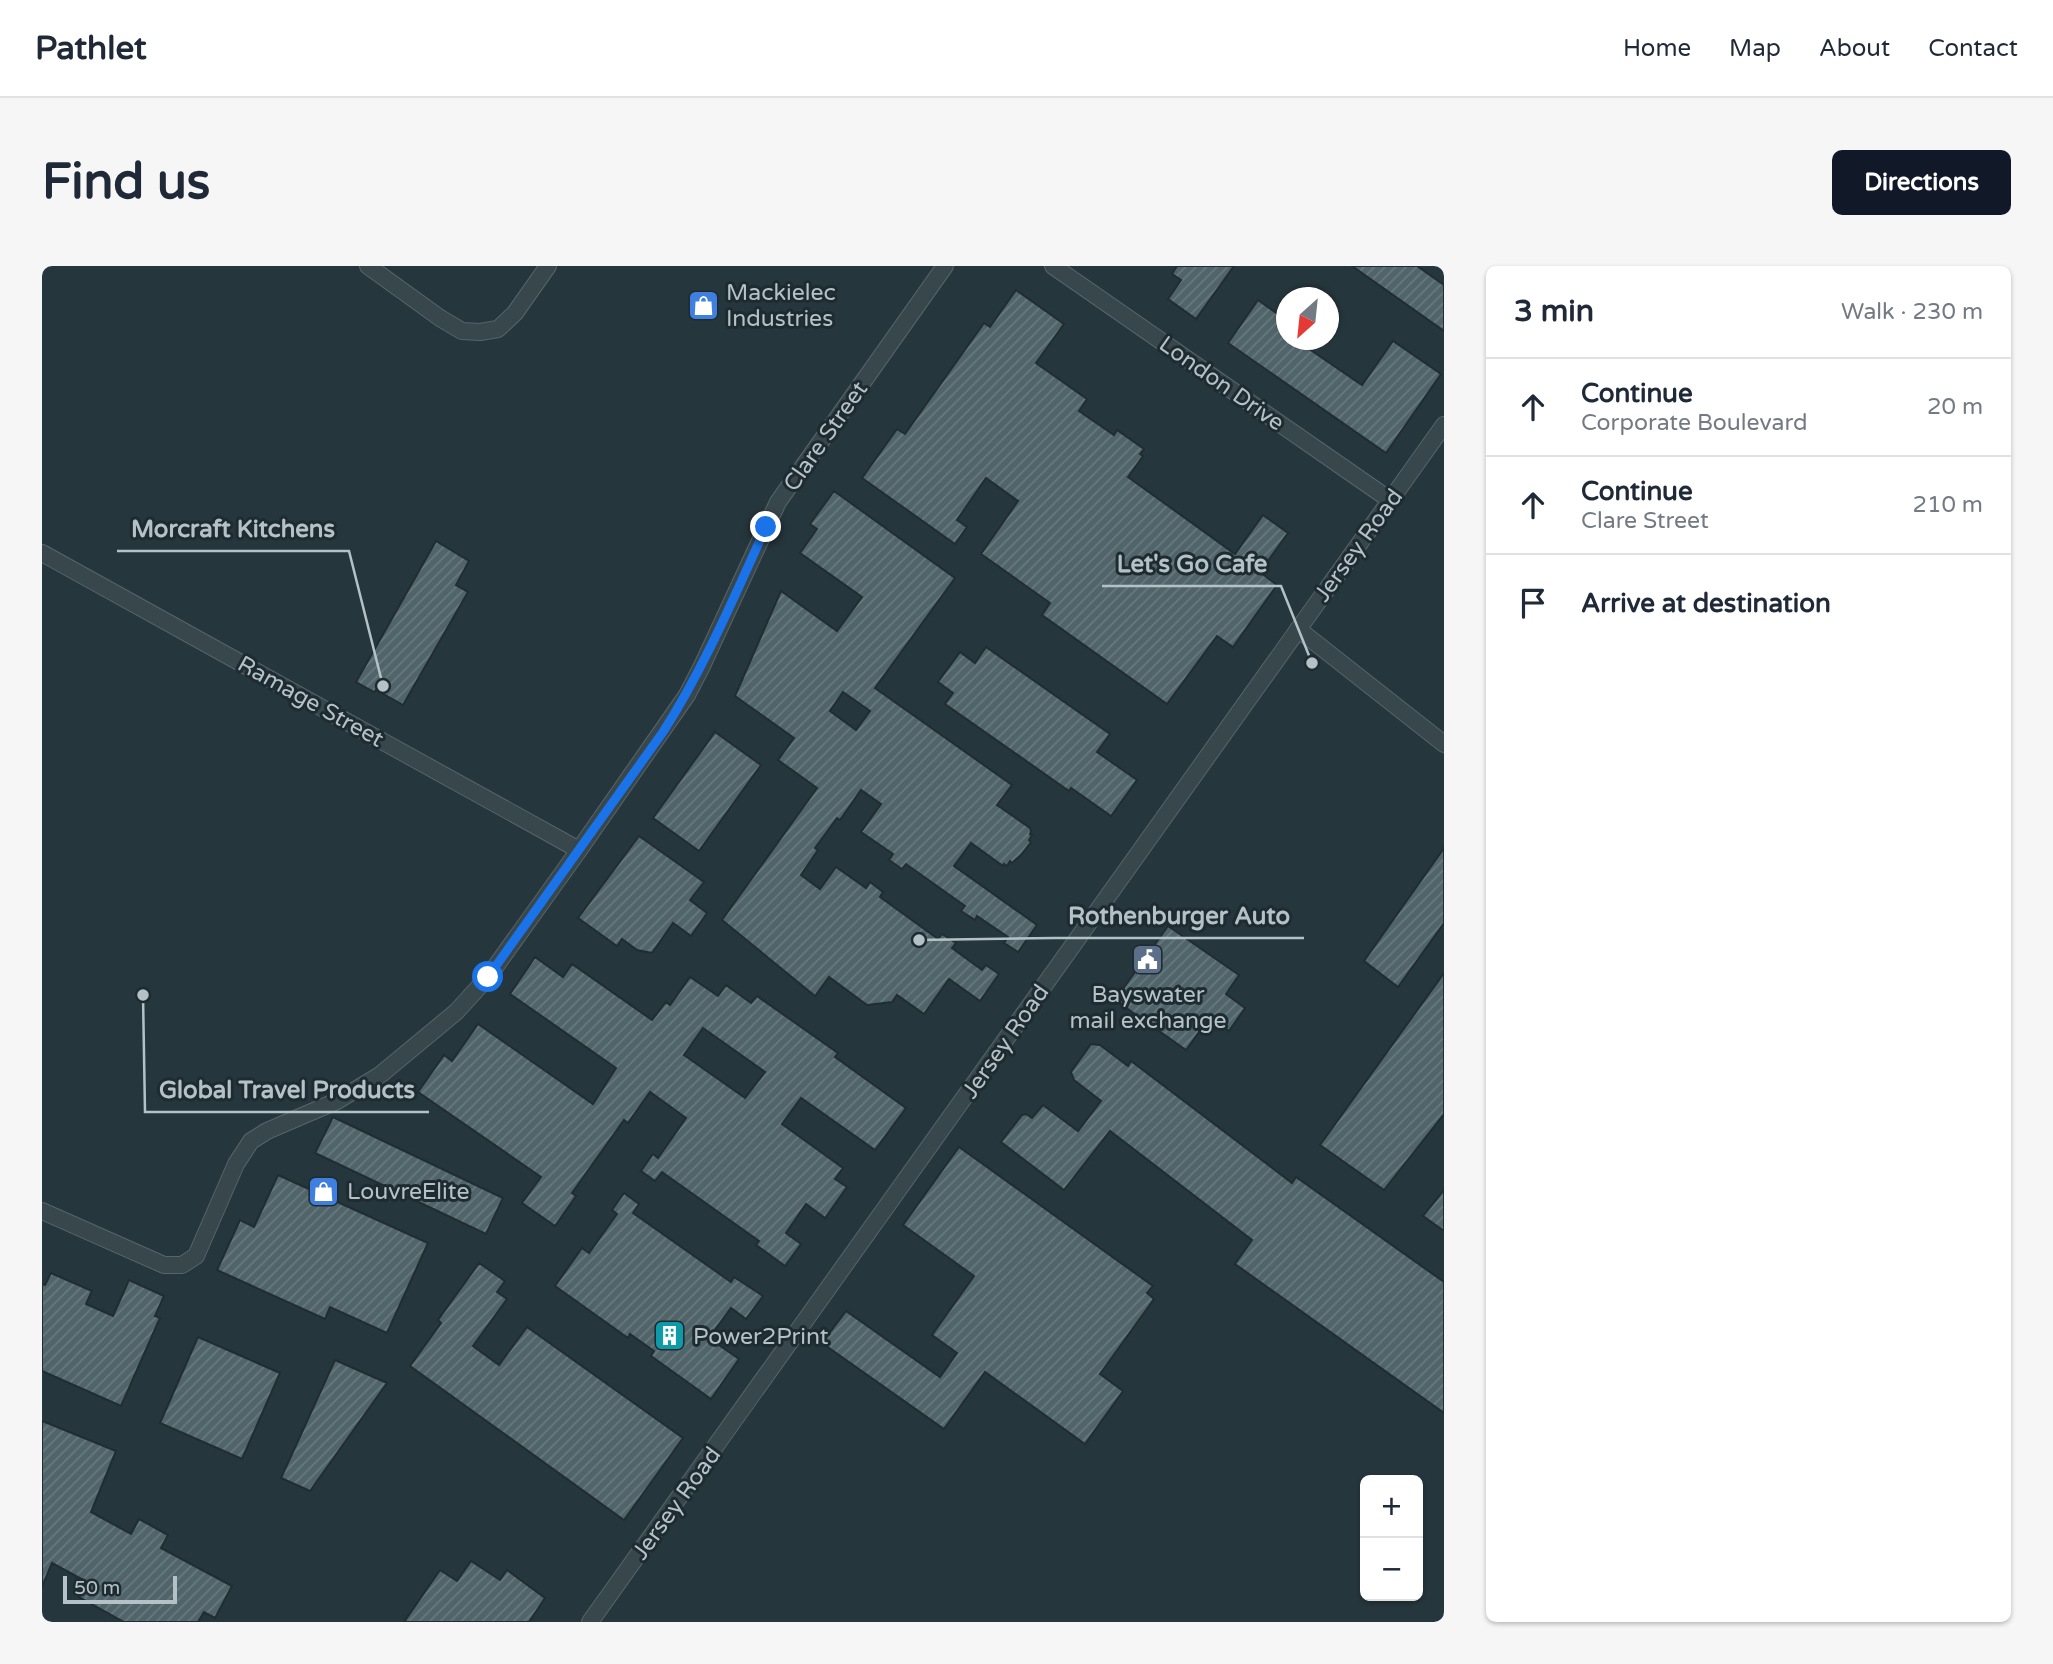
<!DOCTYPE html>
<meta charset="utf-8">
<style>
body{margin:0;font-family:"Varela Round",sans-serif;background:#f6f6f7;color:#1f2937}
.controls{position:absolute;right:21px;bottom:21px;display:grid;overflow:hidden;border-radius:10px;box-shadow:0 2px 5px #0004}
.controls button{width:63px;height:63px;display:grid;place-items:center;padding:0;border:0;border-bottom:2px solid #e0e1e3;background:#fff;color:#1f2937;font:35px sans-serif}
.compass{position:absolute;left:1234px;top:21px;width:63px;height:63px;border-radius:50%;background:#fff;box-shadow:0 2px 5px #0004;rotate:207deg}
.scale{position:absolute;left:21px;bottom:18px;width:114px;box-sizing:border-box;padding-left:7px;border:4px solid #b4c2c7;border-top:0;font-size:19px;line-height:24px;white-space:nowrap;color:#b4c2c7;-webkit-text-stroke:5px #1e2c31;paint-order:stroke}
.stop{position:absolute;width:21px;height:21px;margin:-16px;border:5px solid #1a73e8;border-radius:50%;background:#fff}
.stop.end{background:#1a73e8;border-color:#fff;box-shadow:0 2px 7px #0008}
.list{margin:0;padding:0;list-style:none}
h2{display:flex;justify-content:space-between;align-items:center;height:91px;margin:0;padding:0 28px;font-size:30px}
h2 small{font-size:23px;font-weight:400;color:#747a83}
.list li{display:grid;grid-template-columns:46px 1fr auto;gap:21px;align-items:center;box-sizing:border-box;height:98px;padding:0 28px;border-top:2px solid #e0e1e3}
.list b{display:block;font-size:26px;white-space:nowrap}
.list p{margin:0;font-size:23px;white-space:nowrap;color:#747a83}
.list em{font-size:23px;font-style:normal;color:#747a83}
.icon{flex:none;width:38px;height:38px;fill:none;stroke:currentColor;stroke-width:2;stroke-linecap:round;stroke-linejoin:round}
.map{position:relative;flex:none;width:1402px;height:1356px;overflow:hidden;border-radius:10px}
header{display:flex;align-items:center;gap:42px;box-sizing:border-box;height:98px;padding:0 35px;background:#fff;border-bottom:2px solid #e0e1e3}
header strong{font-size:33px}
nav{display:flex;gap:38px;margin-inline-start:auto;font-size:24px}
.intro{display:flex;align-items:center;justify-content:space-between;box-sizing:border-box;height:168px;padding:0 42px}
h1{margin:0;font-size:49px}
.button{padding:18px 32px;border-radius:10px;background:#111827;color:#fff;font-size:24px;font-weight:700}
main{display:flex;gap:42px;padding:0 42px}
aside{flex:1;background:#fff;border-radius:10px;box-shadow:0 2px 5px #0004}
.map>svg:first-child{display:block}
</style>
<header>
<strong>Pathlet</strong>
<nav><a>Home</a><a>Map</a><a>About</a><a>Contact</a></nav>
</header>
<div class="intro"><h1>Find us</h1><a class="button">Directions</a></div>
<main>
<div class="map">
<svg width="1402" height="1356" viewBox="0 0 1402 1356">
<defs>
<pattern id="building-hatch" width="6" height="6" patternUnits="userSpaceOnUse" patternTransform="scale(1.75)"><rect width="6" height="6" fill="#506469"/><path d="M-1 1l2-2M0 6l6-6M5 7l2-2" fill="none" stroke="#67797d"/></pattern>
</defs>
<rect width="100%" height="100%" fill="#25363c"/>
<g fill="url(#building-hatch)" stroke="#202e33" stroke-width="2" fill-rule="evenodd">
<path d="M1135,0h57l-38,53 -28,-20 13,-19 -9,-6z"/>
<path d="M1310,0h65l27,19v46z"/>
<path d="M974,24l48,34 -28,39 51,36 -8,12 35,24 3,-5 27,19 -4,5 3,2 -15,21 107,77 28,-39 25,18 -28,39 17,13 -44,62 -16,-11 -50,68 -125,-89 8,-12 -69,-49 37,-53 -32,-23 -29,42 10,7 -12,17 -93,-66 35,-49 8,5 79,-111 6,4z"/>
<path d="M1216,34l28,20v20h10l66,45 31,-44 48,33 -55,79 -158,-110z"/>
<path d="M792,225l121,87 -80,110 137,97 -15,20 33,23 1,3 -1,3 2,1 -3,5 2,2 -10,13 -9,8 -2,-2 -3,5 -3,-2 -1,2 -32,-23 -17,23 83,59 -19,27 -14,-9 4,-6 -31,-21 -2,4 -14,-9 4,-5 -59,-42 -4,5 -13,-9 4,-6 -32,-22 20,-28 -20,-14 -21,30 -3,-2 -22,30 3,2 -17,25 19,14 16,-22 30,21 4,-6 13,10 -3,5 58,42 4,-5 14,9 -4,5 30,22 4,-5 13,9 -19,27 -31,-22 -25,35 -27,-19 -5,7 -25,3 -38,-28 -14,19 -93,-76 95,-132 -39,-28 16,-22 -59,-42 46,-105 56,40 25,-34 -62,-44 17,-24 -7,-5zM801,426l27,19 -14,19 -26,-19z"/>
<path d="M394,275l33,20 -13,24 12,7 -65,113 -27,-15 -2,2 -18,-10z"/>
<path d="M944,381l124,87 -13,18 40,28 -26,36 -40,-28 -2,3 -124,-87 8,-11 -15,-11 22,-30 15,11z"/>
<path d="M673,466l46,33 -62,86 -46,-33z"/>
<path d="M597,570l65,46 -14,18 17,13 -16,23 -18,-13 -21,30 -15,-3 -15,-11 -5,7 -39,-28z"/>
<path d="M1402,582v75l-46,64 -34,-26z"/>
<path d="M1126,660l71,49 -13,19 19,14 -16,23 -19,-14 -24,33 -71,-50z"/>
<path d="M493,691l28,20 9,-13 80,56 14,-18 4,3 20,-28 28,19 8,-11 25,18 6,-7 81,57 -3,4 71,51 -31,42 -74,-52 -19,26 61,44 -8,11 12,8 -22,31 -19,-14 -20,29 15,11 -16,22 -29,-21 3,-4 -97,-69 -7,9 -14,-10 12,-17 5,4 28,-40 -36,-26 -22,31 -4,-3 -52,73 4,3 -21,30 -33,-23 19,-26 -123,-85 26,-37 8,6 26,-37 115,80 23,-36 -106,-74zM661,762l62,44 -20,26 -61,-43z"/>
<path d="M1402,707v141l-60,76 -64,-45z"/>
<path d="M1049,778l9,1 28,21 3,-5 161,122 4,-6 148,105v131l-209,-149 17,-24 -142,-109 -46,59 -63,-48 21,-27 4,-1 6,4 11,-13 35,26 23,-30 -27,-21 -3,-8z"/>
<path d="M291,851l170,81 -17,36 -171,-81z"/>
<path d="M917,881l194,139 -6,7 7,6 -54,75 23,17 -38,53 -100,-72 -41,57 -122,-86 24,-32 94,66 17,-24 -25,-18 42,-59 -71,-51z"/>
<path d="M236,909l150,68 -41,90 -57,-26 -5,12 -108,-49 23,-50 14,7z"/>
<path d="M1402,924v41l-21,-15z"/>
<path d="M582,927l15,11 -6,9 98,69 3,-5 29,19 -17,23 -15,-11 -22,30 30,21 -28,40 -60,-43 3,-5 -24,-17 -2,4 -73,-52 27,-38 7,5 28,-39 -5,-4z"/>
<path d="M437,997l26,18 -8,11 10,7 -34,47 26,19 28,-38 156,111 -59,82 -214,-154 31,-43 -3,-3z"/>
<path d="M9,1007l41,18 -6,13 27,12 16,-36 35,16 -9,20 5,2 -39,88 -79,-35v-87l3,1z"/>
<path d="M156,1071l82,36 -38,86 -82,-36z"/>
<path d="M293,1094l52,23 -77,108 -29,-13z"/>
<path d="M0,1155l74,30 -25,61 40,22 8,-15 29,16 -7,13 71,38 -17,32 -11,-6 -6,10h-74l-45,-25 8,-15 -35,-19 -10,24z"/>
<path d="M429,1295l29,19 7,-10 38,28 -16,24h-125l36,-52 17,11z"/>
</g>
<g fill="none" stroke-linecap="round" stroke-linejoin="round">
<defs>
<g id="minor">
<path d="M326,0l72,52 22,13 18,1 18,-3 17,-16 33,-47"/>
<path d="M1011,0l337,234"/>
<path d="M0,287l537,297"/>
<path d="M1256,363l146,115"/>
<path d="M0,945l122,54h18l14,-9 40,-92 15,-23 16,-10 70,-30 43,-26 76,-63 32,-35 91,-127 108,-155 15,-29 76,-164 167,-236"/>
<path d="M548,1356l854,-1197"/>
</g>
</defs>
<use href="#minor" stroke="#57656a" stroke-width="18"/>
<use href="#minor" stroke="#38474c" stroke-width="16"/>
</g>
<g fill="none" stroke-linecap="round" stroke-linejoin="round">
<path stroke="#1a73e8" stroke-width="9" d="M446,711l175,-245c41,-64 71,-135 103,-205"/>
</g>
<defs>
<symbol id="shop-square" viewBox="-11 -11 22 22"><rect x="-9" y="-9" width="18" height="18" rx="4" fill="#3f7fe0" stroke="#1e2c31"/><path d="M-5-2.5h2.3a2.7 3.5 0 0 1 5.4 0H5L5.5 6h-11ZM-1.5-2.5h3a1.5 2.3 0 0 0-3 0Z" fill="#fff"/></symbol>
<symbol id="civic-square" viewBox="-11 -11 22 22"><rect x="-9" y="-9" width="18" height="18" rx="4" fill="#5c6f8a" stroke="#1e2c31"/><path d="M-.6-6.5H3V-4.5H.6V-3L4-1V1h2V6H-6V1h2V-1L-.6-3ZM-1.2 2.5V6h2.4V2.5Z" fill="#fff"/></symbol>
<symbol id="building-square" viewBox="-11 -11 22 22"><rect x="-9" y="-9" width="18" height="18" rx="4" fill="#0f9aa8" stroke="#1e2c31"/><path d="M-4-6H4V6H1V3H-1V6H-4ZM-2.5-4.3h1.7v1.8h-1.7ZM.8-4.3h1.7v1.8H.8ZM-2.5-1h1.7V.8h-1.7ZM.8-1h1.7V.8H.8Z" fill="#fff"/></symbol>
</defs>
<g fill-rule="evenodd">
<use href="#shop-square" x="644" y="22" width="35" height="35"/>
<use href="#civic-square" x="1088" y="676" width="35" height="35"/>
<use href="#shop-square" x="264" y="908" width="35" height="35"/>
<use href="#building-square" x="610" y="1052" width="35" height="35"/>
</g>
<g text-anchor="middle" stroke-width="6" stroke-linejoin="round" paint-order="stroke">
<g font-size="23" fill="#b4c2c7" stroke="#1e2c31" text-anchor="start">
<text x="684" y="34">Mackielec<tspan x="684" dy="26">Industries</tspan></text>
<text x="1106" y="736" text-anchor="middle">Bayswater<tspan x="1106" dy="26">mail exchange</tspan></text>
<text x="305" y="933">LouvreElite</text>
<text x="651" y="1078">Power2Print</text>
</g>
<g font-size="23" fill="#b4c2c7" stroke="#1e2c31">
<text transform="translate(1180 117) rotate(35)" y="8">London Drive</text>
<text transform="translate(783 170) rotate(-55)" y="8">Clare Street</text>
<text transform="translate(1316 279) rotate(-54)" y="8">Jersey Road</text>
<text transform="translate(269 435) rotate(29)" y="8">Ramage Street</text>
<text transform="translate(963 775) rotate(-55)" y="8">Jersey Road</text>
<text transform="translate(634 1237) rotate(-54)" y="8">Jersey Road</text>
</g>
</g>
<path fill="none" stroke="#b4c2c7" stroke-width="2.5" d="M341 420L307 285H75M1270 397L1239 320H1060M877 674L1012 672H1262M101 729L103 846H387"/>
<g fill="#b4c2c7" stroke="#1e2c31" stroke-width="2.5">
<circle cx="341" cy="420" r="7"/>
<circle cx="1270" cy="397" r="7"/>
<circle cx="877" cy="674" r="7"/>
<circle cx="101" cy="729" r="7"/>
</g>
<g font-size="24" text-anchor="middle" font-weight="bold" fill="#b4c2c7" stroke="#1e2c31" stroke-width="6" stroke-linejoin="round" paint-order="stroke">
<text x="191" y="271">Morcraft Kitchens</text>
<text x="1150" y="306">Let's Go Cafe</text>
<text x="1137" y="658">Rothenburger Auto</text>
<text x="245" y="832">Global Travel Products</text>
</g>
</svg>
<div class="controls">
<button>+</button>
<button>−</button>
</div>
<svg class="compass" viewBox="-18 -18 36 36"><path d="M0-13l5 13h-10z" fill="#e53935"/><path d="M0 13l5-13h-10z" fill="#747a83"/></svg>
<div class="scale">50 m</div>
<div class="stop" style="left:446px;top:711px"></div>
<div class="stop end" style="left:724px;top:261px"></div>
</div>
<aside>
<h2>3 min<small>Walk · 230 m</small></h2>
<ul class="list">
<li><svg class="icon" aria-label="ahead" viewBox="0 0 24 24"><path d="M12 20V5M6 11l6-6 6 6"/></svg><div><b>Continue</b><p>Corporate Boulevard</p></div><em>20 m</em></li>
<li><svg class="icon" aria-label="ahead" viewBox="0 0 24 24"><path d="M12 20V5M6 11l6-6 6 6"/></svg><div><b>Continue</b><p>Clare Street</p></div><em>210 m</em></li>
<li><svg class="icon" aria-label="arrive" viewBox="0 0 24 24"><path d="M6 21V4h12l-3 4 3 4H6"/></svg><div><b>Arrive at destination</b></div></li>
</ul>
</aside>
</main>
